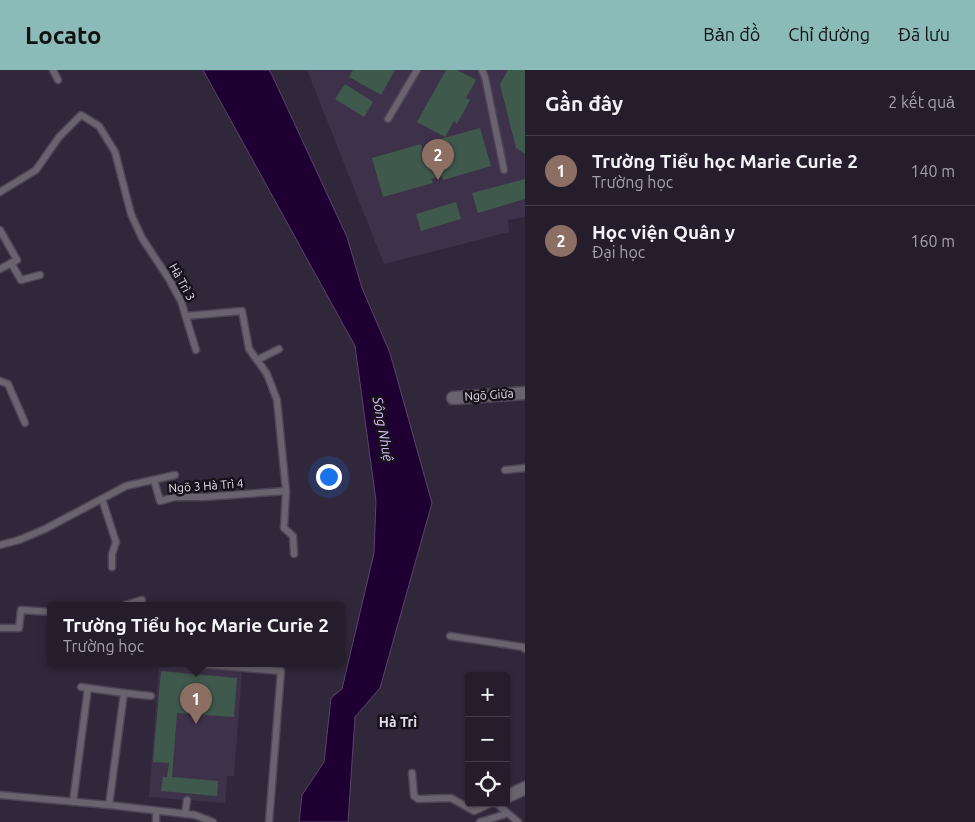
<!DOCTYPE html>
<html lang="vi">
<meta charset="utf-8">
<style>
body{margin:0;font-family:Ubuntu,sans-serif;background:#2d2634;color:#f1f3f6}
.controls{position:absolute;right:15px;bottom:15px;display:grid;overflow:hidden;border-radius:5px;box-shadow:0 1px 4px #0004}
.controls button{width:45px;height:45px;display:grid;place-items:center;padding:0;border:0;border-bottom:1px solid #423b48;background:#251d2c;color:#f1f3f6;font:25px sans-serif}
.you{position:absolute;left:328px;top:406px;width:18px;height:18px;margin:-12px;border:4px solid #fff;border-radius:50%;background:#1a73e8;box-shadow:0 0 0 8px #1a73e833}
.badge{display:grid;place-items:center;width:32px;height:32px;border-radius:50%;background:#8bbbb9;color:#fff;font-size:16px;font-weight:700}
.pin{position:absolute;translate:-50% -41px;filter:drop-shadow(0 1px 2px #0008)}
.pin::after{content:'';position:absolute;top:26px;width:18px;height:15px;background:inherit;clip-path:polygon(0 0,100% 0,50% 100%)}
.popup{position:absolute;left:47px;top:532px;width:298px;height:65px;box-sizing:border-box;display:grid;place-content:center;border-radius:5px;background:#251d2c;filter:drop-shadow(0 1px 4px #0005);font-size:16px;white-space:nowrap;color:#a3a2a9}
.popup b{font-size:19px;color:#f1f3f6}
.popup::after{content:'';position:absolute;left:50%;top:100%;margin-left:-10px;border:10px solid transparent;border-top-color:#251d2c}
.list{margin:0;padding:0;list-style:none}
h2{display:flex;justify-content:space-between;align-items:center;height:65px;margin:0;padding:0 20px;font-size:21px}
h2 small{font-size:16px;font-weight:400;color:#a3a2a9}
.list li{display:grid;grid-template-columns:32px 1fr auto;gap:15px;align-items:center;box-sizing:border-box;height:70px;padding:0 20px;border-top:1px solid #423b48}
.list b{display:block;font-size:19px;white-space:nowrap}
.list p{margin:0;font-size:16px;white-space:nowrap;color:#a3a2a9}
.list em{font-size:16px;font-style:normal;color:#a3a2a9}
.icon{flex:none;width:28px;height:28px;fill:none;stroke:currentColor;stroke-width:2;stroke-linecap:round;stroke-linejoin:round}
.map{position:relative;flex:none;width:525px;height:752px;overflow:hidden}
header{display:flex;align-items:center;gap:30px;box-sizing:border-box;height:70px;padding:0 25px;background:#8bbbb9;color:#111}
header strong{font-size:24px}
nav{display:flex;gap:28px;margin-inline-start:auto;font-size:18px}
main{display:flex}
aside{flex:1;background:#251d2c}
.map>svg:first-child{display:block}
</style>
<header>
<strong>Locato</strong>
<nav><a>Bản đồ</a><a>Chỉ đường</a><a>Đã lưu</a></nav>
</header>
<main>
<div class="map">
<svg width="525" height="752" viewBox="0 0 525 752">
<rect width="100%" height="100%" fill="#31273b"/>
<g fill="#3d324a">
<path d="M307,0h218v147l-17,3 1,12 -125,32z"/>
<path d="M159,595l83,6 -8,105h-7l-2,27 -76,-6z"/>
</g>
<path fill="#1e0033" stroke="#59436a" d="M203,0h66l3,5 75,162 15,51 28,65 42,150 -52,185 -25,29 -7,105h-49l3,-27 22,-33 7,-64 11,-9 32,-136 2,-52 -21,-155z"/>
<g fill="#40594d">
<path d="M353,0h42l-14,25 -32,-18z"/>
<path d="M446,0h11l19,10 -10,18 4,2 -13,24 -3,-3 -9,16 -28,-15z"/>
<path d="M508,0h17v84l-9,-6 -16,-64z"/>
<path d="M345,14l28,18 -9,15 -29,-18z"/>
<path d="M480,58l11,38 -48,14 -1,-4 -11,3 2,4 -50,14 -11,-39 49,-14 2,9 13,-3 -3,-9z"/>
<path d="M525,109v20l-47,14 -6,-20z"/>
<path d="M456,132l5,17 -40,12 -5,-17z"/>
<path d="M161,601l76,7 -3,39 -57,-4 -5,64 46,4 -1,15 -56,-5 2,-14h4l2,-14 -16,-1z"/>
</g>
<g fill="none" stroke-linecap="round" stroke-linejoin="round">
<defs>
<g id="service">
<path d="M53,0l5,10"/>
<path d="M482,0l3,7 19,93"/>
<path d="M388,49l29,-49"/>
<path d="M0,122l36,-22 23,-33 22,-22 18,11 16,26 16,62 11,24 27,41 12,22 15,49"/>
<path d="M0,160l17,30 -17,9"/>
<path d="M11,193l10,17 19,-5"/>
<path d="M186,246l56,-5 7,38 18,25 10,26 9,91 -2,37 9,8 1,18"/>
<path d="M257,290l22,-11"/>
<path d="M0,311l8,3 17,39"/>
<path d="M505,400l20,-2"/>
<path d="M154,410l6,21 15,-4h29l82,-6"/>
<path d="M102,429l14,43 -4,12v13"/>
<path d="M0,475l19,-5 26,-11 81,-43 49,-11"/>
<path d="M125,535l17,-5"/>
<path d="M0,558h19l2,-18 30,2"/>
<path d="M450,566l73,11 2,2"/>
<path d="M187,593l94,8 -12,151"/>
<path d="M81,617l43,6"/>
<path d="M412,703l2,23 4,3 33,-1 23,13 18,-8"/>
<path d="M0,725l109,10 86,10 18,7"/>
<path d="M73,732l15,-114"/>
<path d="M496,733l22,19"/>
<path d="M109,735l15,-112 27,3"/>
<path d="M185,744l2,-14"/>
<path d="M156,752v-11"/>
<path d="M480,752l26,-8"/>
</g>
<g id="minor">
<path d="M453,328l72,-5"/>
<path d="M506,727l19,-9"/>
</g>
</defs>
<use href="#service" stroke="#4e4457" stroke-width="9"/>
<use href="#minor" stroke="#4e4457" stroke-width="15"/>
<use href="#service" stroke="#68636e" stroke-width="6"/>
<use href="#minor" stroke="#68636e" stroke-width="12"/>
</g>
<g text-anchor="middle" stroke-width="5" stroke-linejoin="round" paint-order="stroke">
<g font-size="12" fill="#e4dfec" stroke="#16121b">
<text transform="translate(182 212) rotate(61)" y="4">Hà Trì 3</text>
<text transform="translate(489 325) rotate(-4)" y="4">Ngõ Giữa</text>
<text transform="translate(206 416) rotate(-4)" y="4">Ngõ 3 Hà Trì 4</text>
</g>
<g font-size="14" font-style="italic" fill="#dbbdfb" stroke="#16121b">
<text transform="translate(383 359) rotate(80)" y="5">Sông Nhuệ</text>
</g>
<g font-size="14" font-weight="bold" fill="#e4dfec" stroke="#16121b">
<text x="398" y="657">Hà Trì</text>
</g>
</g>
</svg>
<div class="controls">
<button>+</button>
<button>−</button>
<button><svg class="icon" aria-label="locate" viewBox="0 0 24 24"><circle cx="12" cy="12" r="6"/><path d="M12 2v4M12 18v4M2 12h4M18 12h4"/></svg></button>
</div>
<div class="you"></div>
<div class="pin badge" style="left:196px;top:654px;background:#8d6e63">1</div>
<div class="popup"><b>Trường Tiểu học Marie Curie 2</b>Trường học</div>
<div class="pin badge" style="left:438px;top:110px;background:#8d6e63">2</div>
</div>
<aside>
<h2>Gần đây<small>2 kết quả</small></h2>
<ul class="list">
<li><span class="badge" style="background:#8d6e63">1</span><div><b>Trường Tiểu học Marie Curie 2</b><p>Trường học</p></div><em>140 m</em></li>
<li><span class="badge" style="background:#8d6e63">2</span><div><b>Học viện Quân y</b><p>Đại học</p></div><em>160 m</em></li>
</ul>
</aside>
</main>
